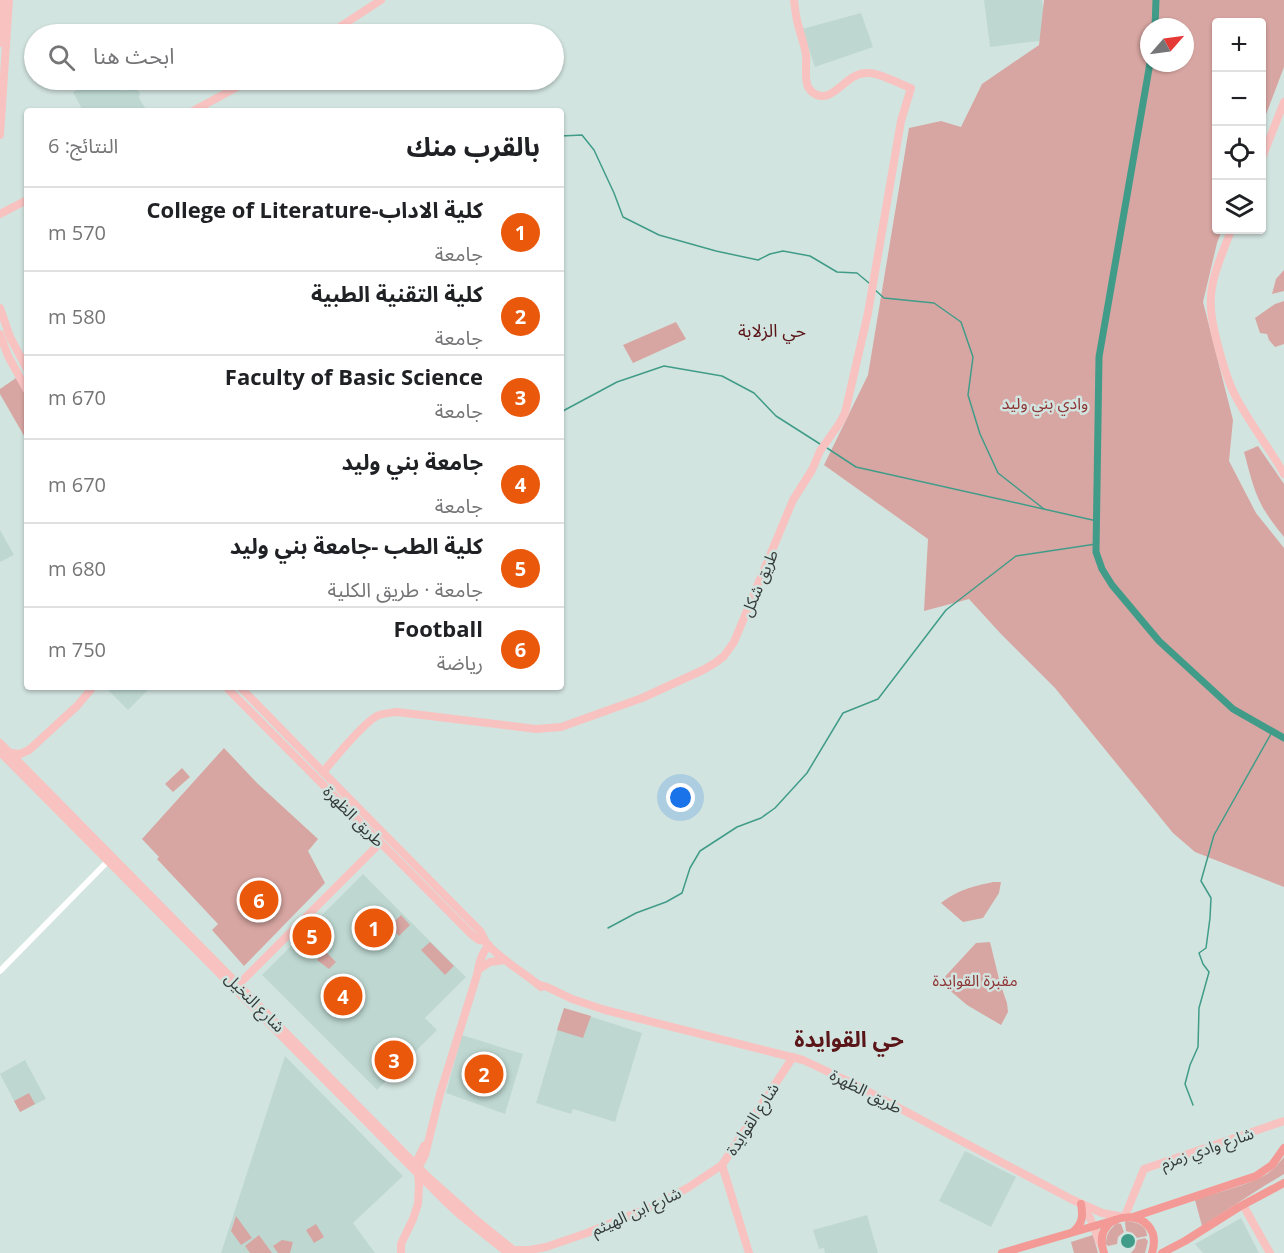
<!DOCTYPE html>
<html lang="ar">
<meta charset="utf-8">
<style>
body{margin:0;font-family:"Open Sans","Noto Sans Arabic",sans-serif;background:#f2f2f2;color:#202124;direction:rtl}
.controls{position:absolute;right:18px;top:18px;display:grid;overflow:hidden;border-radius:6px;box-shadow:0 2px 4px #0004}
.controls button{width:54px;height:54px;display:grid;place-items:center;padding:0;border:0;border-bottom:2px solid #e0e0e0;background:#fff;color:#202124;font:30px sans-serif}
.compass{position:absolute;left:1140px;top:18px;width:54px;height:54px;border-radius:50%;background:#fff;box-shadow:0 2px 4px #0004;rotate:62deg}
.you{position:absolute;left:681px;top:798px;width:21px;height:21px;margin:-15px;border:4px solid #fff;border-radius:50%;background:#1a73e8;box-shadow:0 0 0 9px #1a73e833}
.badge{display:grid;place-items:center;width:39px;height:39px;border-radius:50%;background:#ea580c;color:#fff;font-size:20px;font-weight:700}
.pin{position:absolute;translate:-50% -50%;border:3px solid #fff;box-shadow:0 2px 6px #0006}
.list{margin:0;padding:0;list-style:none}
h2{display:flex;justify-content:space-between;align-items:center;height:78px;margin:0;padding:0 24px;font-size:26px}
h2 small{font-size:20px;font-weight:400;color:#757577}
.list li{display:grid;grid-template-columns:39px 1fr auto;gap:18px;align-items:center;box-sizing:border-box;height:84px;padding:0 24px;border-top:2px solid #e0e0e0}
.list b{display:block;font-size:22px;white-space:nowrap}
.list p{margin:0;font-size:20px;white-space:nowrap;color:#757577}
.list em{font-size:20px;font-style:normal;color:#757577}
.icon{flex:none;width:33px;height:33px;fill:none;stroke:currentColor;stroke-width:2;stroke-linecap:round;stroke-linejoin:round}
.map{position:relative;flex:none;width:1284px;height:1253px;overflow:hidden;direction:ltr}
.search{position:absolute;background:#fff;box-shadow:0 2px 4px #0004;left:24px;top:24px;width:540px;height:66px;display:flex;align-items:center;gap:15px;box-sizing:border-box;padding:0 21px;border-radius:33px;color:#757577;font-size:22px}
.panel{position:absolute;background:#fff;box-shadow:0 2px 4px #0004;left:24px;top:108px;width:540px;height:582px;border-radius:6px;direction:rtl}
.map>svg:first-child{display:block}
</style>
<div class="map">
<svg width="1284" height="1253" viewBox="0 0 1284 1253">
<rect width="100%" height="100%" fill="#d2e4df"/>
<g fill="#bed8d1">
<path d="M984,0h58l5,40 -57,7z"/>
<path d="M861,13l12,34 -58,20 -13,-38z"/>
<path d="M98,80h17l7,11 12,-6 6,9 -1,4 8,13h-64l-10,-19z"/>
<path d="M0,530l14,25 -14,7z"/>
<path d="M105,687h46l-23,23z"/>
<path d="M363,874l103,103 -41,41 12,12 -60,60 -115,-115z"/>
<path d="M564,1008l78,25 -27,89 -42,-13 -2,5 -35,-11z"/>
<path d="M462,1035l61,19 -18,60 -59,-21z"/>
<path d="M285,1056l118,120 -50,47 22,30h-154z"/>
<path d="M25,1060l21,39 -26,13 -20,-38z"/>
<path d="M965,1151l51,26 -25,50 -52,-26z"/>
<path d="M867,1215l11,38h-53l-1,-5 -5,1 -6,-19z"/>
<path d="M1241,1218l18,35h-56l-8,-9z"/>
</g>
<g fill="#d8a6a2" fill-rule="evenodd">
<path d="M1044,0h240v67l-22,58v-103h-46v208h6l-5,13 -14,59 30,118 -4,41 27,52 28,35v339l-89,-35 -22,-19 -118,-145 -54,-54 -32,-35 -45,12 4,-72 -104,-74 44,-90 41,-247 32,-7 20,6 21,-43 57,-39zM1149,27h36v36h-36z"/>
<path d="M1284,270v21l-12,3 4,-15z"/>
<path d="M1284,301v43l-9,3 -6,-7 -2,-6 -7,-1 -5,-15 20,-14z"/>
<path d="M676,322l10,17 -53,24 -10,-18z"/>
<path d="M16,378l11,20v43l-27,-47v-5z"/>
<path d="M1258,446l26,38v53c-8,-10 -16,-20 -22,-31 -9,-17 -13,-36 -18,-54z"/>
<path d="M224,748l33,35 61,56 -10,12 17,32 -81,83 -32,-36 6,-6 -61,-65 2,-2 -17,-18z"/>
<path d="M182,768l8,9 -17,15 -8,-8z"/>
<path d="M993,882h8l-2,11 -16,25 -20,4 -22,-19c19,-14 30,-16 52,-21z"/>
<path d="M401,915l9,10 -11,11 -9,-10z"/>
<path d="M430,942l24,24 -9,9 -24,-25z"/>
<path d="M990,942l10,41 7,20 1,9 -7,13 -34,-20 -27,-23 36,-39z"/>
<path d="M325,951l11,11 -7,7 -12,-9z"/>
<path d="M564,1008l27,8 -8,22 -26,-8z"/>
<path d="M29,1093l6,11 -15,8 -6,-11z"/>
<path d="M1284,1157v17l-20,12 -62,40 -7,-26c22,-8 52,-14 72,-26 7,-5 12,-11 17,-17z"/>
<path d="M236,1216l16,22 -11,7 -10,-14z"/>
<path d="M1126,1221c10,1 21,4 21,15l-10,2 -4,-5 -7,-2 -1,-8z"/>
<path d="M1117,1223l4,1 3,8 -6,5 -1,7 -9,2 -2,-2c0,-10 4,-15 11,-21z"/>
<path d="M316,1224l8,13 -10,6 -8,-13z"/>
<path d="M259,1235l13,18h-22l-5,-7z"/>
<path d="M1093,1235l5,18h-24l-3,-11z"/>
<path d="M1145,1238l3,3 -3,12h-14l4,-5 2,-8z"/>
<path d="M282,1240l11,2 -3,11h-12l-5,-7z"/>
</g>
<circle fill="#409c89" cx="1128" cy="1241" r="7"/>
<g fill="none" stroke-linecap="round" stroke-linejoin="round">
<g stroke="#409c89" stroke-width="1.5">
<path d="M561,136l21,-1 12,15 20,43 9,24 36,18 57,16 42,9 12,-6 13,-3 27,5 27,16 20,1 12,10"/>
<path d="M874,289l10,9 50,5 27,19 12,35 -5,38 12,39 18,39 46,36"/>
<path d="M561,412l56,-30 47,-16 58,10 32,17 22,23 44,28"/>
<path d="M827,448l29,19 241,54"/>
<path d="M608,928l28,-15 30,-11 16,-9 8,-25 10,-17 37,-24 24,-9 14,-10 32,-35 36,-60 35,-14 68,-89 70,-54 80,-12"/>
<path d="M1193,1105l-8,-21 5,-19 8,-18 1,-39 10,-36 -6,-8 -4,-11 7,-5 4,-30 1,-20 -10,-17 13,-46 58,-103"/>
</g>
<g stroke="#409c89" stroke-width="7">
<path d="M1155,27l1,-27"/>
<path d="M1150,63l-51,294 -3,195 6,17 10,16 47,56 74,68 51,29"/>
</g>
<path stroke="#fff" stroke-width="6" d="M0,971l110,-112"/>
<g stroke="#f8c2c0" stroke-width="8">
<path d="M329,34l52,-34"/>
<path d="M0,43l3,-43"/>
<path d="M193,111l57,-31"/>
<path d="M0,135l9,-135"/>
<path d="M1262,158l22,-56"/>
<path d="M0,214l27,-14"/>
<path d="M1231,230c-6,17 -14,34 -18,52 -5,21 -1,40 4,60 5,18 9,36 18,53 14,28 34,52 49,79"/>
<path d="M0,308l10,29 17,32"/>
<path d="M0,334l8,22 19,34"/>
<path d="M226,687l246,248 7,5 6,1"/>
<path d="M240,687l83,85 157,159c3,4 4,9 7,13 16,17 36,28 54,43"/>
<path d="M0,743l428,434 46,41 43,35"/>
<path d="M0,752l443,447 16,15 49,39"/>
<path d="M11,753l9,1 9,-4 48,-44 16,-19"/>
<path d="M323,772c12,-14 39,-48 54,-56 6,-3 13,-3 20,-4l139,17 25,-2 81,-29 61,-28 12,-7 9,-7 10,-14 59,-142 19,-30 8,-19 19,-27 6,-11 23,-100 33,-192 10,-33c-12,-4 -32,-16 -44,-15 -17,0 -25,16 -39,22 -8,3 -16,-1 -20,-8 -4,-9 -1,-22 -2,-32 -1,-9 -5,-19 -7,-27 -3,-9 -4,-19 -5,-28"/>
<path d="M481,968l9,-6 15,-2"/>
<path d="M537,984l10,3 25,12 33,11 198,50 49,23 219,116 31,14 22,4"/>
<path d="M236,989l4,-6 140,-140"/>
<path d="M722,1165l27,88"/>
<path d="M412,1167l9,-4 4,-8 15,-61 37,-119c2,-11 4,-21 12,-30"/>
<path d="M1082,1205l8,13 11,27"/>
<path d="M1243,1205l27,48"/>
<path d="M1125,1216l19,-47 140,-48"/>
<path d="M514,1250h16l16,-3 41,-14 69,-28 33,-18 33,-22 71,-108"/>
<path d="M401,1253v-9l12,-25 5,-15 1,-19 -2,-24 7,-15"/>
</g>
<g stroke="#f49a96" stroke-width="8">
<path d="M1133,1217l123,-41 16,-11 12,-17"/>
<path d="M1074,1231c9,-8 9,-16 7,-27"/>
<path d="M1002,1253l113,-33"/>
<path d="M1104,1253c-16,-47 63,-48 48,0"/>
<path d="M1162,1253l23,-12 54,-34 45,-24"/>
</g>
</g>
<g text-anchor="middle" stroke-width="5" stroke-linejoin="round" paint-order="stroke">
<g font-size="16" fill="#8e3435" stroke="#d2e4df">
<text x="1045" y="409">وادي بني وليد</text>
<text x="975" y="986">مقبرة القوايدة</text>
</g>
<g font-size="16" fill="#343b39" stroke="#d2e4df">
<text transform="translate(759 583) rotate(-67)" y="6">طريق شكل</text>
<text transform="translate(354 816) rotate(45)" y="6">طريق الظهرة</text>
<text transform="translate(255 1002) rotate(45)" y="6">شارع النخيل</text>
<text transform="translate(866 1091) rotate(27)" y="6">طريق الظهرة</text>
<text transform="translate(752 1119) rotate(-57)" y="6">شارع القوايدة</text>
<text transform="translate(1207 1148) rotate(-19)" y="6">شارع وادي زمزم</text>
<text transform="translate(636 1211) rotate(-24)" y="6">شارع ابن الهيثم</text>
</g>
<g font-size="18" fill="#5a1518" stroke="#d2e4df">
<text x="772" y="337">حي الزلابة</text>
</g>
<g font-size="22" font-weight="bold" fill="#5a1518" stroke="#d2e4df">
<text x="849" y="1047">حي القوايدة</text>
</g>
</g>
</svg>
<div class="controls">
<button>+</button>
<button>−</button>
<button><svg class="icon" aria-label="locate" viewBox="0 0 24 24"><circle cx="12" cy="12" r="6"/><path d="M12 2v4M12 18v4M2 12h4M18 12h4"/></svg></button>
<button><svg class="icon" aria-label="layers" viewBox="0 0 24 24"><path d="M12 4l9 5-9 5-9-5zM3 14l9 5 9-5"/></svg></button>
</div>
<svg class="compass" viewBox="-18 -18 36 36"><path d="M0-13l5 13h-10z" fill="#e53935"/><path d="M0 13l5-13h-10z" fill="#757577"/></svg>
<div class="you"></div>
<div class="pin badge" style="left:374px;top:928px">1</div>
<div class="pin badge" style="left:484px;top:1074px">2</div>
<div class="pin badge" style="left:394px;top:1060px">3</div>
<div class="pin badge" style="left:343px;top:996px">4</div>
<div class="pin badge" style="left:312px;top:936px">5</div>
<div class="pin badge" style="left:259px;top:900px">6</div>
<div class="search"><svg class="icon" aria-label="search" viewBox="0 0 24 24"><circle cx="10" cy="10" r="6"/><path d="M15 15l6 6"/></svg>ابحث هنا</div>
<section class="panel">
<h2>بالقرب منك<small>النتائج: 6</small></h2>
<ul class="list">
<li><span class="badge">1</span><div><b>كلية الاداب-College of Literature</b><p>جامعة</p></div><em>570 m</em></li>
<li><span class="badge">2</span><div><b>كلية التقنية الطبية</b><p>جامعة</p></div><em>580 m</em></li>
<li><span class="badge">3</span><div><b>Faculty of Basic Science</b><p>جامعة</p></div><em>670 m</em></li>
<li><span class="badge">4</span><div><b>جامعة بني وليد</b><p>جامعة</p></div><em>670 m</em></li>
<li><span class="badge">5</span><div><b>كلية الطب -جامعة بني وليد</b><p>جامعة · طريق الكلية</p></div><em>680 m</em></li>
<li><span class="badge">6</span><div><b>Football</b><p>رياضة</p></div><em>750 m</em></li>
</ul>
</section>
</div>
